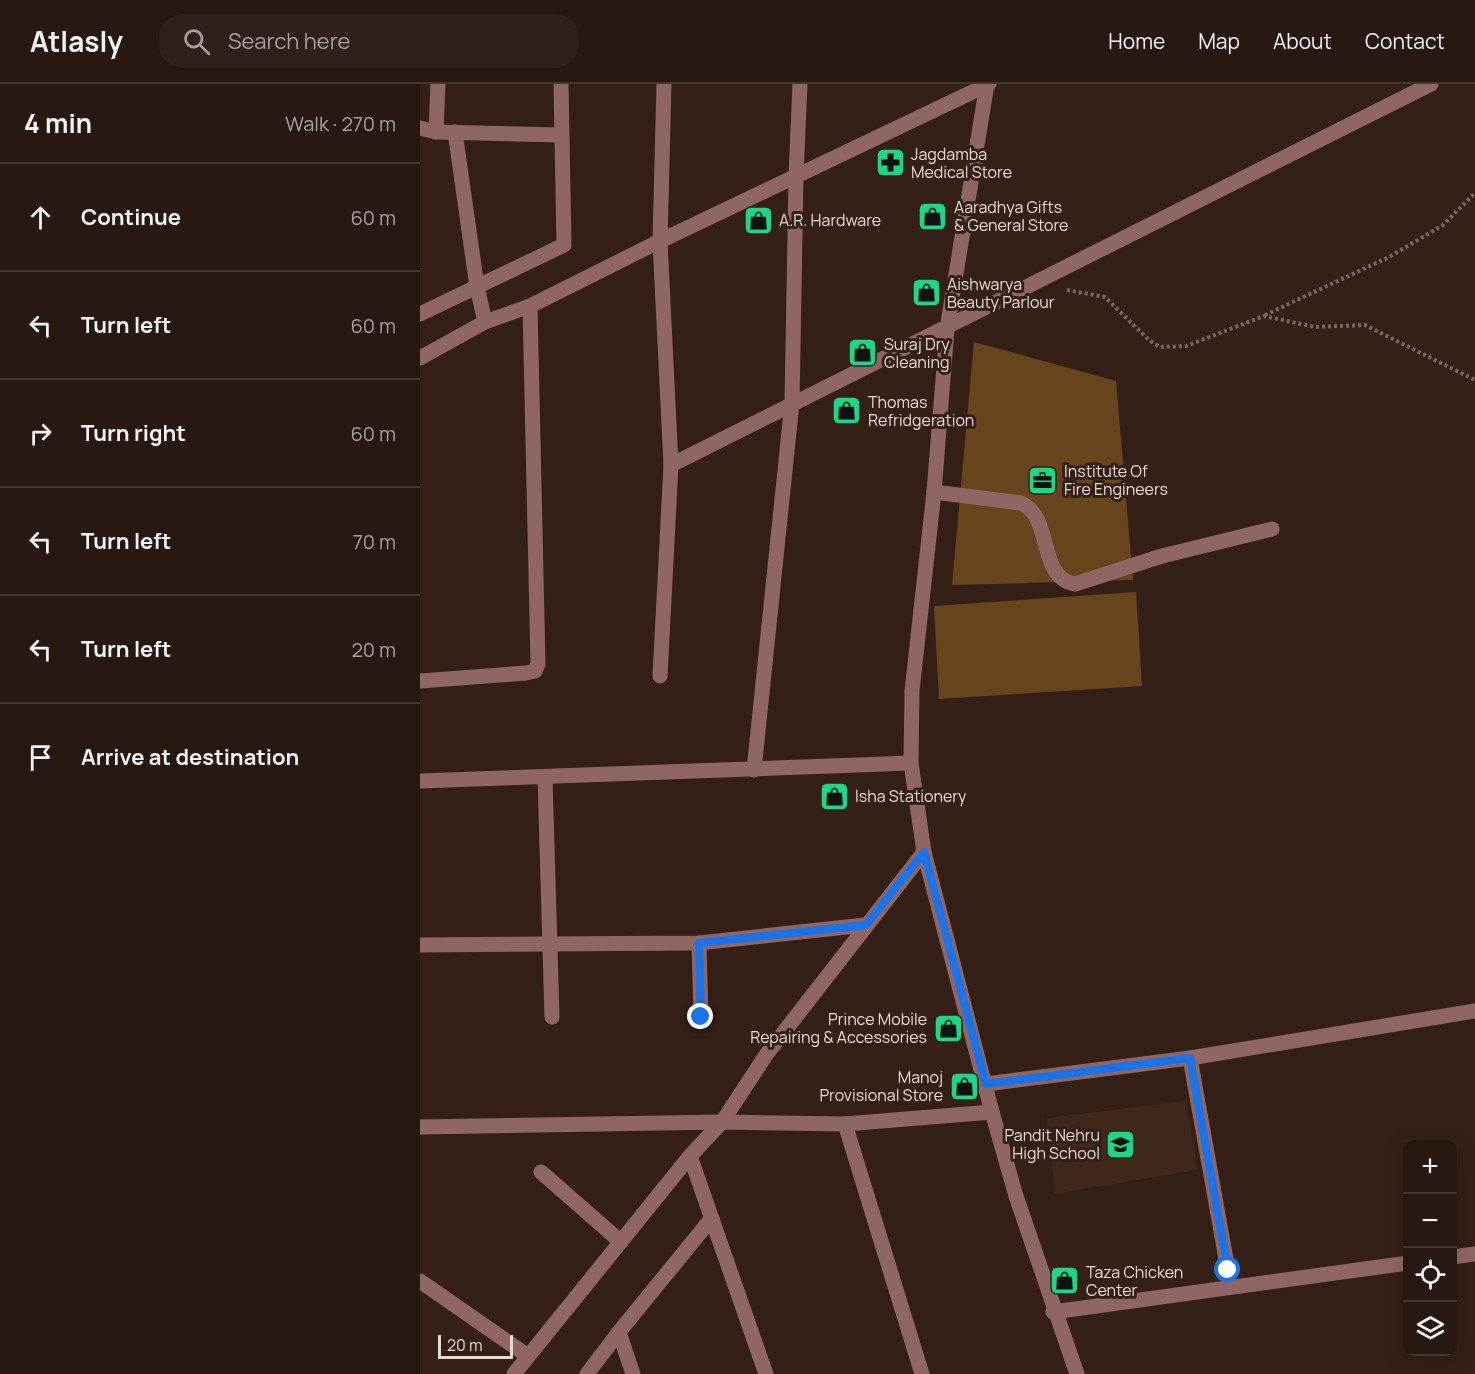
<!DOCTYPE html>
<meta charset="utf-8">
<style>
body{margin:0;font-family:Manrope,sans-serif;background:#2f211a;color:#f1f3f6}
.controls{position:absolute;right:18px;bottom:18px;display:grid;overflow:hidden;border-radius:12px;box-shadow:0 6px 24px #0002}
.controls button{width:54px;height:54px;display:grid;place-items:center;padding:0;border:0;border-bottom:2px solid #433731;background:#271811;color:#f1f3f6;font:30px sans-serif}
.scale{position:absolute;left:18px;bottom:15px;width:75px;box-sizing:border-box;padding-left:6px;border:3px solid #e7d9d3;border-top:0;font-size:16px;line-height:21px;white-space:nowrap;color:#e7d9d3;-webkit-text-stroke:4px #342017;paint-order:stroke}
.stop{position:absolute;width:18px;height:18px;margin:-14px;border:4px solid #1a73e8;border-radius:50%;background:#fff}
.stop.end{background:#1a73e8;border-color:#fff;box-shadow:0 2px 6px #0008}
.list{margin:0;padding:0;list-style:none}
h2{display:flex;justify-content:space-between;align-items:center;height:78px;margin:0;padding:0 24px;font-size:26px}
h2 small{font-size:20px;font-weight:400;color:#a4a09f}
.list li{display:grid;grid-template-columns:39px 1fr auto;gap:18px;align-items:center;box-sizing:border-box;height:108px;padding:0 24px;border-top:2px solid #433731}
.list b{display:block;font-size:22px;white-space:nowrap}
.list em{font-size:20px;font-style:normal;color:#a4a09f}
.icon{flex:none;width:33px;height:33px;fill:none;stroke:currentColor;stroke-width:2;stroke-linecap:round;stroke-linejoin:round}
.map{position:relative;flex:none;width:1055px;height:1290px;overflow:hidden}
header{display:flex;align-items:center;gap:36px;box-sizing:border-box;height:84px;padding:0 30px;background:#271811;border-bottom:2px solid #433731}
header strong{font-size:28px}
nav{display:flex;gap:33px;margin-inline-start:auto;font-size:21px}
.search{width:420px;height:54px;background:#2f211a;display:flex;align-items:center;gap:15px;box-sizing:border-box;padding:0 21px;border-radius:24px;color:#a4a09f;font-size:22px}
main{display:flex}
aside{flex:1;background:#271811}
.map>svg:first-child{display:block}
</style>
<header>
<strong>Atlasly</strong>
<div class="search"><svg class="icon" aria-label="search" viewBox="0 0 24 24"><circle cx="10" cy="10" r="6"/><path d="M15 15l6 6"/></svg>Search here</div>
<nav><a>Home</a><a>Map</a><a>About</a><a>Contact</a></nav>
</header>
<main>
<aside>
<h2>4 min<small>Walk · 270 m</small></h2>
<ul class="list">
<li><svg class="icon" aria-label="ahead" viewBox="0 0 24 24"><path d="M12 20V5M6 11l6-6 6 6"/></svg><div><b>Continue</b></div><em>60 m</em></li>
<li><svg class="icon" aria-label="left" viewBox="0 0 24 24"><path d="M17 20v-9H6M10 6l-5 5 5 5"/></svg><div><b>Turn left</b></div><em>60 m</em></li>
<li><svg class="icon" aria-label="right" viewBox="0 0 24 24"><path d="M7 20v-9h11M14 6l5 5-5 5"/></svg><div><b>Turn right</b></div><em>60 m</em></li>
<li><svg class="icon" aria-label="left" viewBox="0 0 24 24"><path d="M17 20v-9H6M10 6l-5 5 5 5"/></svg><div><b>Turn left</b></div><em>70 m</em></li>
<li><svg class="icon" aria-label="left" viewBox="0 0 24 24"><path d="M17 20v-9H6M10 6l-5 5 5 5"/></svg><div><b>Turn left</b></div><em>20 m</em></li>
<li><svg class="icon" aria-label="arrive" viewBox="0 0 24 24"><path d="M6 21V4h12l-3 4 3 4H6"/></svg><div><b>Arrive at destination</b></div></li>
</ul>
</aside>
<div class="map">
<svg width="1055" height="1290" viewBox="0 0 1055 1290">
<rect width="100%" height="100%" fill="#342017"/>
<path fill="#41281c" d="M766,1017l12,69 -143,24 -8,-76z"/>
<g fill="#69451d">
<path d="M554,258l142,39 17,199 -181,5z"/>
<path d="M716,508l6,94 -203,13 -5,-93z"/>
</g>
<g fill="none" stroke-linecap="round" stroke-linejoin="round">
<g stroke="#79675f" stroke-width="4" stroke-dasharray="3 3" stroke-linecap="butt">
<path d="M647,206l38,7 44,43 11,7 26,-1 78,-30 51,11 50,-2 110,55"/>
<path d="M845,231l124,-58 54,-32 32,-32"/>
</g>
<g stroke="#906665" stroke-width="15">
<path d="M567,0l-40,245 -13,163 -22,199 -1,72 13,89 68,260 24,84 61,178"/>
<path d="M0,44l16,4 124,3"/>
<path d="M16,48l2,-48"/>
<path d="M35,48l22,155 8,35"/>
<path d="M0,230l144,-69 -3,-161"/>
<path d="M0,274l65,-36 45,-16 130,-65 329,-157"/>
<path d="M251,381l760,-381"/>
<path d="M514,408l87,11c33,15 16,75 54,81l87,-28 110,-27"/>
<path d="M240,592l11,-211 -11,-224 4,-157"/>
<path d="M0,597l106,-8 9,-2 3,-7 -8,-358"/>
<path d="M334,686l38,-367 4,-227 4,-92"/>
<path d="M125,694l7,239"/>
<path d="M0,697l491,-18"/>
<path d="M279,859l2,74"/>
<path d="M0,861l279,-2 166,-18"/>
<path d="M770,974l38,212"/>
<path d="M566,1000l204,-26 285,-47"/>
<path d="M425,1040l77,250"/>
<path d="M0,1043l302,-5 123,2 147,-12"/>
<path d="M270,1072l76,218"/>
<path d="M121,1088l80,70"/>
<path d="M1032,1173l23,-3"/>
<path d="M0,1197l108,75"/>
<path d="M633,1228l355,-49"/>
<path d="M94,1290l176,-218 32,-34 44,-67 158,-203"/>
<path d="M167,1290l32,-42"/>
<path d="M213,1290l-14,-42 93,-114"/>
</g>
</g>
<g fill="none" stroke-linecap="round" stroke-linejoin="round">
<path stroke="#1a73e8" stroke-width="8" d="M281,933l-2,-74 167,-18 58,-73 62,232 204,-26 38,212"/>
</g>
<defs>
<symbol id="pharmacy-square" viewBox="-11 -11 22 22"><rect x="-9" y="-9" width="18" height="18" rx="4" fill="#19d989" stroke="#342017"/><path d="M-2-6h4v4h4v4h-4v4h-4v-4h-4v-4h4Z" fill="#111"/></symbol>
<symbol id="shop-square" viewBox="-11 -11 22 22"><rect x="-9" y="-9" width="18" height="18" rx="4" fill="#19d989" stroke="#342017"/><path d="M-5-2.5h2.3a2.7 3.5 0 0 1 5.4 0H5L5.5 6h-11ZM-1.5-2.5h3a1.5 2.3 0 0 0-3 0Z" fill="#111"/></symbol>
<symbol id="office-square" viewBox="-11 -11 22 22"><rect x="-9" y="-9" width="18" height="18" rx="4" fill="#19d989" stroke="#342017"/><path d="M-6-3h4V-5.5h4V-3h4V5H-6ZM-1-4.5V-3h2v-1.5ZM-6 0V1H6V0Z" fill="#111"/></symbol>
<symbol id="school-square" viewBox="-11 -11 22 22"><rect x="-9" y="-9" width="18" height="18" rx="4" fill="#19d989" stroke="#342017"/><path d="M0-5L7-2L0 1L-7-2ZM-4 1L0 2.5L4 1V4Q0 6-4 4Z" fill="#111"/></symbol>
</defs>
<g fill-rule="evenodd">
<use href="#pharmacy-square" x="454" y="62" width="33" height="33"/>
<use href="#shop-square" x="496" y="116" width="33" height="33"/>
<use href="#shop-square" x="322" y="120" width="33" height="33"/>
<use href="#shop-square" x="490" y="192" width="33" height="33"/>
<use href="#shop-square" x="426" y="252" width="33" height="33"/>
<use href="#shop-square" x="410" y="310" width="33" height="33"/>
<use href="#office-square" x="606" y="380" width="33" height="33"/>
<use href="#shop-square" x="398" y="696" width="33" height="33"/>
<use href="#shop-square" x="512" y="928" width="33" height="33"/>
<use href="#shop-square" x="528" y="986" width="33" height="33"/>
<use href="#school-square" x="684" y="1044" width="33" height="33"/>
<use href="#shop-square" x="628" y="1180" width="33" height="33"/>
</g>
<g text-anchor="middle" stroke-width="6" stroke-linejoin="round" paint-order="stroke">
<g font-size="16" fill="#e7d9d3" stroke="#342017" text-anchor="start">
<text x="491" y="76">Jagdamba<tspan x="491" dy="18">Medical Store</tspan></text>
<text x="534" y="129">Aaradhya Gifts<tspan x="534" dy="18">&amp; General Store</tspan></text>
<text x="359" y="142">A.R. Hardware</text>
<text x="527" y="206">Aishwarya<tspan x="527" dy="18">Beauty Parlour</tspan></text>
<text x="464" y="266">Suraj Dry<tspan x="464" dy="18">Cleaning</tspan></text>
<text x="448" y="324">Thomas<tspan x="448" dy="18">Refridgeration</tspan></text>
<text x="644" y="393">Institute Of<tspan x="644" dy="18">Fire Engineers</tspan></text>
<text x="435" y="718">Isha Stationery</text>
<text x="507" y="941" text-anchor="end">Prince Mobile<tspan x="507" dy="18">Repairing &amp; Accessories</tspan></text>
<text x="523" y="999" text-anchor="end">Manoj<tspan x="523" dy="18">Provisional Store</tspan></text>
<text x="680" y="1057" text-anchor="end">Pandit Nehru<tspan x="680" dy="18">High School</tspan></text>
<text x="666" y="1194">Taza Chicken<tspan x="666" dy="18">Center</tspan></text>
</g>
</g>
</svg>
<div class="controls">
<button>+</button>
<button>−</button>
<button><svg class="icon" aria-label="locate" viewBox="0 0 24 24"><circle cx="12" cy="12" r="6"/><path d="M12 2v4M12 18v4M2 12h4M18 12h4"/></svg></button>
<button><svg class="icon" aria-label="layers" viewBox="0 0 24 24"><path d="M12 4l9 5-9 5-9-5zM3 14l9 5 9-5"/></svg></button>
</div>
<div class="scale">20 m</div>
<div class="stop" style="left:808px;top:1186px"></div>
<div class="stop end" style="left:281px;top:933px"></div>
</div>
</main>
